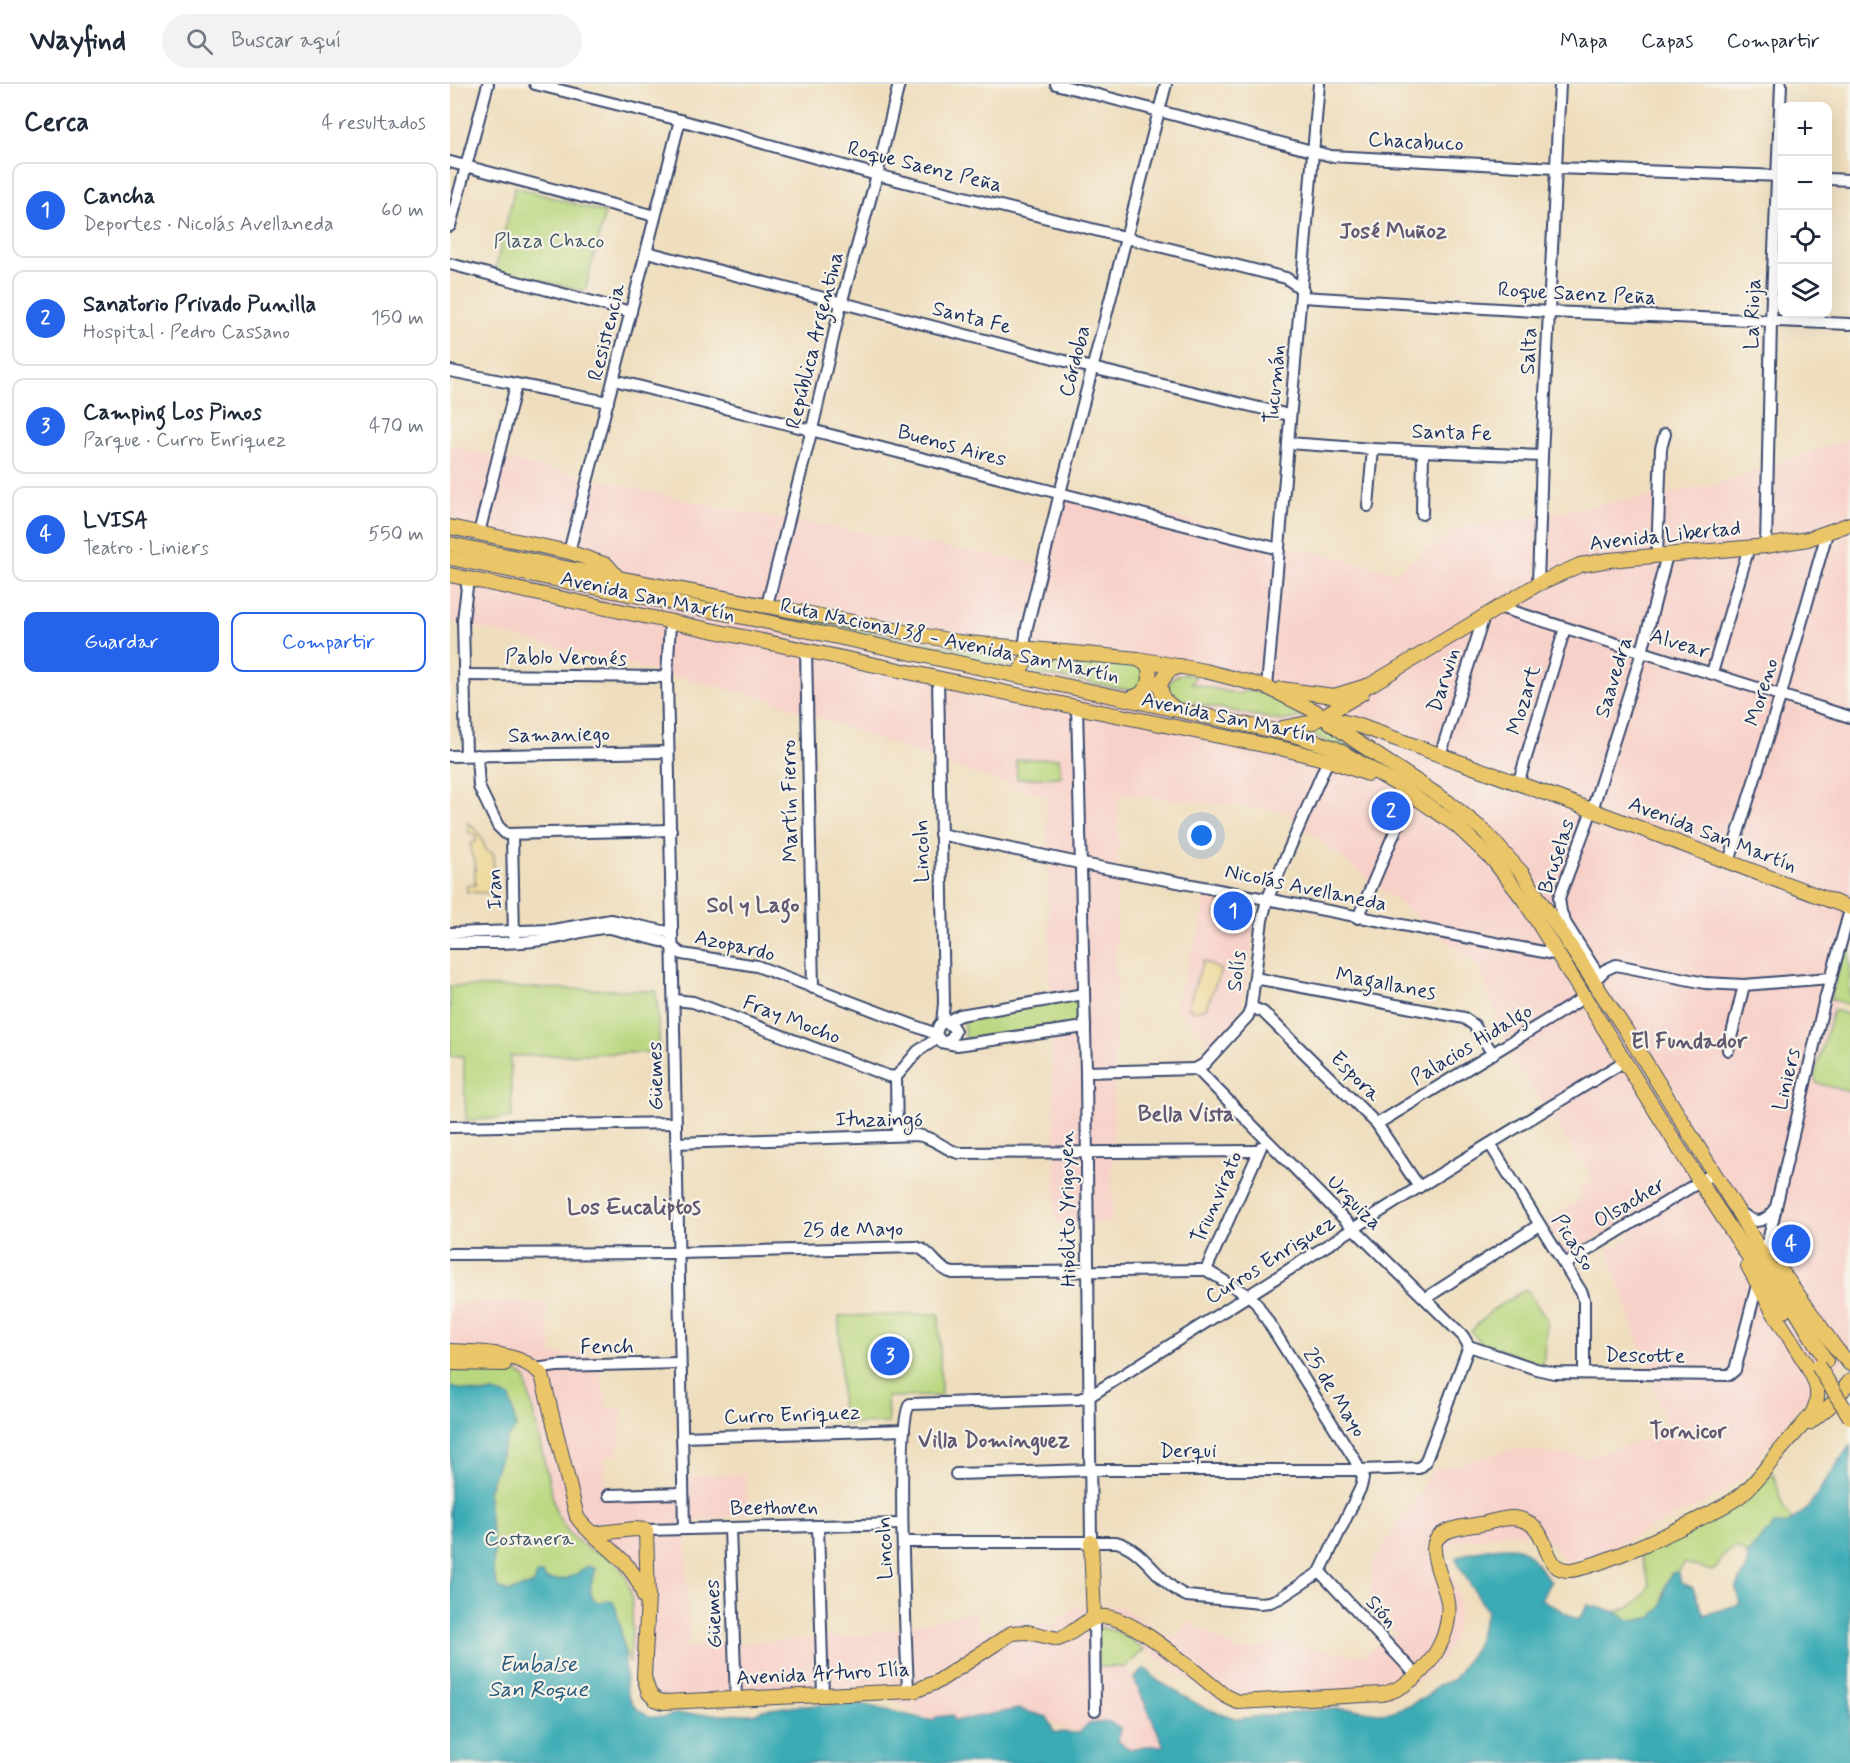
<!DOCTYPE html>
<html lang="es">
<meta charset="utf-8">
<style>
body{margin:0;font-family:Mynerve,sans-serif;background:#f2f2f3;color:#1f2937}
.controls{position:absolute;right:18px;top:18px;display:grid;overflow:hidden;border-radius:12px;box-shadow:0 6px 24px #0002}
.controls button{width:54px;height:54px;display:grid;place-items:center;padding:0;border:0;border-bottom:2px solid #e0e1e3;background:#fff;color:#1f2937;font:30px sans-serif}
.you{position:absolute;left:752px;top:752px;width:21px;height:21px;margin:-15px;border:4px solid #fff;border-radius:50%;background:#1a73e8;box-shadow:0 0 0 9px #1a73e833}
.badge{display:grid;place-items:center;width:39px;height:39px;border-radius:50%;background:#2563eb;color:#fff;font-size:20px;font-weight:700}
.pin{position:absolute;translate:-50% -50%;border:3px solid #fff;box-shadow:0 2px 6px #0006}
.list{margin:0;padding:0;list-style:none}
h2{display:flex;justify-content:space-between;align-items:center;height:78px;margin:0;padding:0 24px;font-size:26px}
h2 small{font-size:20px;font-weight:400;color:#747a83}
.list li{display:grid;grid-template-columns:39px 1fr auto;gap:18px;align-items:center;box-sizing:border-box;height:96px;margin:0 12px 12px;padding:0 12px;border:2px solid #e0e1e3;border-radius:12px}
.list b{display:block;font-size:22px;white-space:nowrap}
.list p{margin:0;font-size:20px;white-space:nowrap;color:#747a83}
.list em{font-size:20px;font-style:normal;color:#747a83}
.actions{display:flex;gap:12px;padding:18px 24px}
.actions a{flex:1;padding:14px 0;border:2px solid #2563eb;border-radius:12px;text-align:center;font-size:21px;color:#2563eb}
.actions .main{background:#2563eb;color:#fff}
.icon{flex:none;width:33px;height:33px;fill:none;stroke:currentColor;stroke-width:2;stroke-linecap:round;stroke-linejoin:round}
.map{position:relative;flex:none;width:1400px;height:1679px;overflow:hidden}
header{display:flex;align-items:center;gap:36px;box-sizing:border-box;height:84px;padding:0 30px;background:#fff;border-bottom:2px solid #e0e1e3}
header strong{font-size:28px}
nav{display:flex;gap:33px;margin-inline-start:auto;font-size:21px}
.search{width:420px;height:54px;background:#f2f2f3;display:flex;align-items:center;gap:15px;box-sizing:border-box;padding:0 21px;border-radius:33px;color:#747a83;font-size:22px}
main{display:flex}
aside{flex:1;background:#fff}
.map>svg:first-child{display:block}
</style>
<header>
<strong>Wayfind</strong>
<div class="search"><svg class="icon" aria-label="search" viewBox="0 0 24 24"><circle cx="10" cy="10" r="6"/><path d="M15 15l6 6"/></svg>Buscar aquí</div>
<nav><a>Mapa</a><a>Capas</a><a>Compartir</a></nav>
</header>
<main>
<aside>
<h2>Cerca<small>4 resultados</small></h2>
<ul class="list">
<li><span class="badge">1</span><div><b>Cancha</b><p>Deportes · Nicolás Avellaneda</p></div><em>60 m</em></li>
<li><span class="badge">2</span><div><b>Sanatorio Privado Punilla</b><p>Hospital · Pedro Cassano</p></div><em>150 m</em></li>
<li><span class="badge">3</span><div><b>Camping Los Pinos</b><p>Parque · Curro Enriquez</p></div><em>470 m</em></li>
<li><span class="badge">4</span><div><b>LVISA</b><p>Teatro · Liniers</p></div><em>550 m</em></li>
</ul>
<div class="actions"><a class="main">Guardar</a><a>Compartir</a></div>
</aside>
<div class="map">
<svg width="1400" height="1679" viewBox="0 0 1400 1679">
<rect width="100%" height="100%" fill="#f7f3e8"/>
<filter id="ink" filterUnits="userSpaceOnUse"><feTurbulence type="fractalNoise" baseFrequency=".0167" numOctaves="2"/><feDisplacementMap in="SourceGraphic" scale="12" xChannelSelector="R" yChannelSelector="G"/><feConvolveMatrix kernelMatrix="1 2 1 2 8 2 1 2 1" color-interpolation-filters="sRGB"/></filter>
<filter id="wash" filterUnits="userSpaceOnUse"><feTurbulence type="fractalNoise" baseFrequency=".008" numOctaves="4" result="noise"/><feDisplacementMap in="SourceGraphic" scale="24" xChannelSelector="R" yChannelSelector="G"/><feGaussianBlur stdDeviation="1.35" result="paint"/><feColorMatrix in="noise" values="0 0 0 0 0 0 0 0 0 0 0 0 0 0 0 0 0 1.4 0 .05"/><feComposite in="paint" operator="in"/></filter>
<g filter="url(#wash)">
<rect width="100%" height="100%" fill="#efdebe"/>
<g fill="#f7d1c9">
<path d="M1400,354v525l-17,47 -16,73 33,9v264l-52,52 -51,66 -26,21 -128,61 -29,6 -19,-27 -37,-2 -56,10 -6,12 14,46 -5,32 -11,24 -27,24 -26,16 -124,9h-40l-102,-70 -27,31h27l9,12 30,67h-18l-16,3 -41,-26 -10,10 -20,-6 -12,-10 -47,-6 -45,10 -3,-6 -19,6 -45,-23 -235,5 -15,-11 -8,-28 3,-68 -24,-39 -17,-6 -17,-12 -10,-10 -9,-17 -31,-135 -75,-7v-67l96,-1 6,52 46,1 8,54 17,-1 -5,46 -14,3 2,36 82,2 1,-19 56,-2 4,40 -55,8 -8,17 3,108 175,-12 113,-24 3,23 36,-16 38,7 20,-18 46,-1 52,33 18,-17 50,30 39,-9 83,13 33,-23 -26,-31 3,-38 62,-94 81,-21 71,8 83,-25 -61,-181 23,-15 -24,-36 14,23 -53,34 -22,-35 37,-24 -4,-8 15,-10 -85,-126 -29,-86 -197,-157 -164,-17 -7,428 -56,2 -10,-428 -69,-21 -210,-76 -317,-78v-175l267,61 324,57 29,-73 326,81 63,-44 252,-42z"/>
<path d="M756,808l52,11 -11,78 -7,33 -27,31 -39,-40 29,-86z"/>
</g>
<g fill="#b9d77e" stroke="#6a836e" stroke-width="1.5">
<path d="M65,103l90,26 -20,78 -90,-21z"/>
<path d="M323,529l204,39 38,3 -4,13 -238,-51z"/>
<path d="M584,575l70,3 37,4 6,12 -12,13 -102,-18 -4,-6z"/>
<path d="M735,590l11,2 -5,7 47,11c3,-1 7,-3 9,-4 11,-1 50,20 60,26l-26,5 -107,-22 -5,-4c-3,-13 3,-20 16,-21z"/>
<path d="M872,644h4l136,89 52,52 54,83 -4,1 -52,-80 -14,-18 -36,-33 -51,-37 -104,-53z"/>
<path d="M609,674l2,19 -44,2 -1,-19z"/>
<path d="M771,815l28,8 -4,15 -28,-7z"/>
<path d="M1400,850v71l-20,-6z"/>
<path d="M0,902l206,5 4,61 -150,4 2,62 -46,2 -3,-64h-13z"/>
<path d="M634,910l1,33 -119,12 -4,-23z"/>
<path d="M1383,926l17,5v77l-33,-9 -3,-6z"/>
<path d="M1076,1205l21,31 -4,46 -63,-24 -9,-11 21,-21z"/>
<path d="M489,1230l2,82 -54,1 1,26 -46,1 -3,-108z"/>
<path d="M0,1286h63l12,7 31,135c9,17 19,31 37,39 5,2 10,3 14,5 35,18 24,75 23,108l-5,-12 -9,-43 -18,-6 -6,-5 -2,-11 6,-18 -8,-3c-19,14 -30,20 -51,8l-2,10 -27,8 -10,-4 -5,-17 1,-25 -5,-31 -1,-23 18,-53 10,-11 -6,-31 -16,-5 -12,2 -32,-7z"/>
<path d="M1323,1389l11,36 9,11 -8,5 -11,1 -27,28 -12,-7 -13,10 -5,11 -5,3 -27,-8 -7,9 -6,1 -8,16 -2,16 -10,13 -24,2 -12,-8c20,-8 25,-8 34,-28l-10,-30 56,-27 55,-32z"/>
<path d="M651,1544c17,1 30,12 43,22l-19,17h-27l-2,-37z"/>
</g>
<g fill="#eeda9e" stroke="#84847e" stroke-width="1.5">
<path d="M18,739c11,6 14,16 18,27l8,4 -1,28 -3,2 -1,9 -22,-1v-7h8v-25l-4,-5v-12l5,-1v-7l-8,-3z"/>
<path d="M753,877l18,9 -15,38 -13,3 -5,-5z"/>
</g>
<path fill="#3aabb5" stroke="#2a6d8a" stroke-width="1.5" d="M0,1303l32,7 12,-2 16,5 6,31 -10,11 -18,53 1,23 5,31 -1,25 5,17 10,4 26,-8 3,-10h6l3,5c18,4 28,-3 42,-13l8,3 -6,18 2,11 7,5 7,-3 7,2 3,6c3,14 6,28 8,42 4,23 -5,44 16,61 11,8 24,7 35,3h78l10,-4 21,-3 73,-4 76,18 4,-4 15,-2 3,6 63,-12 29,8 7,15 25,1 10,-10 21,-1 10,6 -2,13 12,8 16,-3h18l-30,-67 11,-11 13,13 46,27 34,11 84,-10h30l26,4 13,-1 18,-7 17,-8 12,-12 15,-5 21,-30 13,-39 -27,-43 -4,-10c14,-7 57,-17 70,-6 9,8 16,20 25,29l-10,18 37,21 10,-15 28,7 12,8 24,-2c3,-4 7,-8 9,-12 5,-10 2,-19 11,-33l6,-1 3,10 12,6 11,27 36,-11 -4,-16c6,-11 14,-22 11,-34l27,-29h11l22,-16 43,-64v318h-1400z"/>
</g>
<g filter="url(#ink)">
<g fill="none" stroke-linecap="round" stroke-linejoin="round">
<defs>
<g id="minor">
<path d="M85,0l145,36 197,55 409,103 17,12"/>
<path d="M606,0l275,72 225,12 226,8"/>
<path d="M0,78l205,54"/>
<path d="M1378,95l22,1"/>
<path d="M0,142l38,-142"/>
<path d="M197,168l445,116 197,47"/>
<path d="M0,180l181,48"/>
<path d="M852,213l248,15 300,12"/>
<path d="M0,287l158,31"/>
<path d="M164,296l665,169"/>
<path d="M838,359l85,6 169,7"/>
<path d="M918,422l5,-57"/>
<path d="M972,430l1,-63"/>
<path d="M29,449l37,-148"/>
<path d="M1316,462l5,-224 10,-238"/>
<path d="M119,468l111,-432"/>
<path d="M1217,471l-25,97 -50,158 -33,88 2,14 5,12 33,52 6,-6 11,-5 89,18 39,2 86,-7"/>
<path d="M1207,472l4,-108 4,-14"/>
<path d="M1088,500l4,-128 18,-372"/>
<path d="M317,521l45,-176 29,-125 36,-129 22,-91"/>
<path d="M1049,523l351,110"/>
<path d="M220,539l-3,54 17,852"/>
<path d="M574,564l3,-21 33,-134 106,-409"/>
<path d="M356,566l7,338"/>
<path d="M1262,589l37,-126"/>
<path d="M15,591l202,2"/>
<path d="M488,594l6,325 -2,20"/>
<path d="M817,603l52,-603"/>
<path d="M627,623l9,365 5,470"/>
<path d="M16,671l-3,-135 5,-41"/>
<path d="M27,671l2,32 19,39 8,8 165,-4"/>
<path d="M0,672l218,-4"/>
<path d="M990,672l44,-140"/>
<path d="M1068,700l47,-156"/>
<path d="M490,750l148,31 471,90"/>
<path d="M62,751l2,102"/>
<path d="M1279,778l52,-168 46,-161"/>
<path d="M908,834l53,-124"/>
<path d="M0,849l103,-3 58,-10 61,13"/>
<path d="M0,859c33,0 66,1 99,-4 20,-2 40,-12 61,-11l55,14 17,12 75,12 179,68"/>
<path d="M805,894l209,40 10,7 19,29"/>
<path d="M634,910l-124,21 -21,10 -3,9 5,8 16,3 128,-18"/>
<path d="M224,916l19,2 195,74 8,1"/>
<path d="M801,923l12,5 6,6 108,106 42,63"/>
<path d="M495,958l6,-2 4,-9 -3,-5 -6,-3"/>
<path d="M1278,966l16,-65"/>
<path d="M745,985l9,-5 44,-48 3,-9 11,-87 5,-20 61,-140"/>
<path d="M927,1040l208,-127"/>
<path d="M0,1043l225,-4"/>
<path d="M447,1051l-1,-58 22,-26 20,-13"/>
<path d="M226,1059l241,-8c20,3 27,15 42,18l298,-2"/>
<path d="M1040,1060l92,149 2,7v73"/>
<path d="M1289,1127c15,13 23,14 37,-2"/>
<path d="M0,1170l228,-1 238,-6c16,4 21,23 37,26l247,-3h6l43,26 6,5 100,159 8,18 -2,9 -41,85 -40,26 -10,4 -10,1 -73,-7c-28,-11 -42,-47 -71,-54h-213"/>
<path d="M1314,1174l60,-255 26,-93"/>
<path d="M1115,1180l149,-91"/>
<path d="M756,1186l55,-123"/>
<path d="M976,1214l113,-73"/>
<path d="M1019,1262l67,23 18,4 175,2 6,-5 22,-85"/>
<path d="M85,1285l22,-3 122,-3"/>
<path d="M232,1353l222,-7"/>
<path d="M506,1390l134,-4h271l58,-2 6,-5 44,-117 -6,-10 -109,-107 -154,-157 -5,-3 -109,3"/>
<path d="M159,1411l74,-2"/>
<path d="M368,1442l5,170"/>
<path d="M280,1444l6,172"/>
<path d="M196,1446l256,-6"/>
<path d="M870,1488l97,104"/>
<path d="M644,1534l1,92"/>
<path d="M458,1608c-1,-39 -14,-269 2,-288l169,-5 11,-3 329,-209 206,-126"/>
</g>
<g id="major">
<path d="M0,443l119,25 38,13 11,13"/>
<path d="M0,460l110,23 398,75 180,17 67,12 62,16 48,24 39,29 94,62 36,29 38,42 103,156 112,181 27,48 62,103"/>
<path d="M0,474l313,63 531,114 41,13 63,37 59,41 37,35 30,39 23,37 153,245 84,129"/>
<path d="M0,491l567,120 267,54 44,11 40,14"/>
<path d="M571,585c5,-12 12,-14 24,-13"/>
<path d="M831,605l53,7 36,-11 168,-101 42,-19 29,-5 157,-14 42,-7 42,-15"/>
<path d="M679,615l12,-5 9,-12 -1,-16 -11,-7"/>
<path d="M725,625l-12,-10 -3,-15 8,-13 12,-5"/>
<path d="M875,633l35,9 232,84 258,98"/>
<path d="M832,644l31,-6 49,-29"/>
<path d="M1298,1182l24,44 41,65"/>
<path d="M1330,1185l57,81 13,14"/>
<path d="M0,1267c30,1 72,1 92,24l35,142c6,10 15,16 24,24 18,15 38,33 43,56"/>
<path d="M0,1279l54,1"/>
<path d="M1359,1339l22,-18 19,-24"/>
<path d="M142,1450l42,-5 12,1 2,67 -4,80 5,16 6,6 8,3 251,-11 23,-9 75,-49 15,-1 31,7c15,-4 25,-19 41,-22 30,-6 100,59 125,78l14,7 144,-8c38,-8 71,-53 66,-92 -3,-18 -14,-35 -14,-53 0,-6 2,-11 8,-15 11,-7 27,-8 39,-10 10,-2 21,-6 31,-6 42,2 26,50 55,52 24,2 153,-58 174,-75 17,-14 28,-32 42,-48 10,-12 21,-22 30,-35 7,-16 5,-27 -4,-42"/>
<path d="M641,1458l3,76"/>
</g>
</defs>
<use href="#minor" stroke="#3b496c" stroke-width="14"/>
<use href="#major" stroke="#3b496c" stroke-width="16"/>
<use href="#minor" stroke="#fff" stroke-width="10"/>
<use href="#major" stroke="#ebc669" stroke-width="14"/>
<defs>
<path id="major-bridge" d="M1368,1282l32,51"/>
</defs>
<use href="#major-bridge" stroke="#3b496c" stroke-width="16" stroke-linecap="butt"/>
<use href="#major-bridge" stroke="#ebc669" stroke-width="14"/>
</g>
</g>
<g text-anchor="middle" stroke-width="4.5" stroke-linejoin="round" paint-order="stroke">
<g font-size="21" fill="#1b2f5e" stroke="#f7f3e8">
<text transform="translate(966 57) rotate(3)" y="7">Chacabuco</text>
<text transform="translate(475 82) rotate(14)" y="7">Roque Saenz Peña</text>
<text transform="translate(1127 209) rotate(3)" y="7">Roque Saenz Peña</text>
<text transform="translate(1302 230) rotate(-88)" y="7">La Rioja</text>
<text transform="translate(522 233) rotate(14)" y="7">Santa Fe</text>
<text transform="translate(156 248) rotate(-76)" y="7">Resistencia</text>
<text transform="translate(364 256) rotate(-76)" y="7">República Argentina</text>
<text transform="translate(1078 267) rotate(-87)" y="7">Salta</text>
<text transform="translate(624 277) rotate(-76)" y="7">Córdoba</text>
<text transform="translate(824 300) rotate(-85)" y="7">Tucumán</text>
<text transform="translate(1002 348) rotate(2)" y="7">Santa Fe</text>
<text transform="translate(502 361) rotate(15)" y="7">Buenos Aires</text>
<text transform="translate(1215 451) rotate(-6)" y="7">Avenida Libertad</text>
<text transform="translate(198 512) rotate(12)" y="7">Avenida San Martín</text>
<text transform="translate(500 556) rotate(12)" y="7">Ruta Nacional 38 - Avenida San Martín</text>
<text transform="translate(1230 559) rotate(17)" y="7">Alvear</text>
<text transform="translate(116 573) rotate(1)" y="7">Pablo Veronés</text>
<text transform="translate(1163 593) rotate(-73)" y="7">Saavedra</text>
<text transform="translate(993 596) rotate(-73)" y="7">Darwin</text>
<text transform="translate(1311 608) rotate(-73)" y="7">Moreno</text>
<text transform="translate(1073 616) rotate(-73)" y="7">Mozart</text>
<text transform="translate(779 633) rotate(12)" y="7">Avenida San Martín</text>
<text transform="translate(109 650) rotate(-1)" y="7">Samaniego</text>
<text transform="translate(339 717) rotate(-91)" y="7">Martín Fierro</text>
<text transform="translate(1263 750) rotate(21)" y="7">Avenida San Martín</text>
<text transform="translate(471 767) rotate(-91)" y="7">Lincoln</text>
<text transform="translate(1106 772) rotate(-72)" y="7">Bruselas</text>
<text transform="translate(856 803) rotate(12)" y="7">Nicolás Avellaneda</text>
<text transform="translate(44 805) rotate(-91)" y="7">Iran</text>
<text transform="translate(285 861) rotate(13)" y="7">Azopardo</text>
<text transform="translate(786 887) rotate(-83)" y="7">Solís</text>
<text transform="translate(936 899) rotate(11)" y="7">Magallanes</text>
<text transform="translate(342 935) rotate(21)" y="7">Fray Mocho</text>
<text transform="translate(1021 960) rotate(-31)" y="7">Palacios Hidalgo</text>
<text transform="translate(205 992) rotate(-91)" y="7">Güemes</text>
<text transform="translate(906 992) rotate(45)" y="7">Espora</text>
<text transform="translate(1336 995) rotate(-77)" y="7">Liniers</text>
<text x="429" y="1042">Ituzaingó</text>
<text transform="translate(766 1113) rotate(-66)" y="7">Triunvirato</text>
<text transform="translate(905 1118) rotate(45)" y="7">Urquiza</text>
<text transform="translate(1179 1118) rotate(-31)" y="7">Olsacher</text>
<text transform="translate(617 1125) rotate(-91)" y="7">Hipólito Yrigoyen</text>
<text transform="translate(403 1145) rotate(-1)" y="7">25 de Mayo</text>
<text transform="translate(1124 1158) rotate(58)" y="7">Picasso</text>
<text transform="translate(820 1175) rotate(-32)" y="7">Curros Enriquez</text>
<text transform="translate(157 1262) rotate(-1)" y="7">Fench</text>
<text transform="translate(1195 1271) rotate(1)" y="7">Descotte</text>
<text transform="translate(885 1308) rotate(58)" y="7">25 de Mayo</text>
<text transform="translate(342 1330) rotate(-2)" y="7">Curro Enriquez</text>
<text x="738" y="1373">Derqui</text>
<text transform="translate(324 1423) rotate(-1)" y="7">Beethoven</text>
<text transform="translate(434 1464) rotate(-92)" y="7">Lincoln</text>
<text transform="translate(932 1527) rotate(47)" y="7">Sión</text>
<text transform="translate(263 1530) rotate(-92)" y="7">Güemes</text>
<text transform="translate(373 1589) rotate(-3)" y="7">Avenida Arturo Ilía</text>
</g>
<g font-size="21" fill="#425966" stroke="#f7f3e8">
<text x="99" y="163">Plaza Chaco</text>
<text x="79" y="1461">Costanera</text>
</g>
<g font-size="22" font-weight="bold" fill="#625871" stroke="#f7f3e8">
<text x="943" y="154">José Muñoz</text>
<text x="303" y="828">Sol y Lago</text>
<text x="1239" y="964">El Fundador</text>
<text x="736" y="1037">Bella Vista</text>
<text x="184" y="1130">Los Eucaliptos</text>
<text x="1238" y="1354">Tornicor</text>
<text x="544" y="1363">Villa Dominguez</text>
</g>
<g font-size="22" font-style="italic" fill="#265a7c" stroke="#f7f3e8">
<text x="88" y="1587">Embalse<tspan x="88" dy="25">San Roque</tspan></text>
</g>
</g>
</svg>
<div class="controls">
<button>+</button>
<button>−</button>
<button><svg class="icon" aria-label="locate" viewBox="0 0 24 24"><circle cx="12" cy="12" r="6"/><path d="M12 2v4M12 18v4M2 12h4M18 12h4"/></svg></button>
<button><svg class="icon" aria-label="layers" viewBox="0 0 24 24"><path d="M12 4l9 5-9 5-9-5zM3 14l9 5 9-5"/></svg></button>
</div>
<div class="you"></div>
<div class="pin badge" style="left:783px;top:827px">1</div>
<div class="pin badge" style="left:941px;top:727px">2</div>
<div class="pin badge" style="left:440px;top:1272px">3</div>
<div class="pin badge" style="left:1341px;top:1160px">4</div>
</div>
</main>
